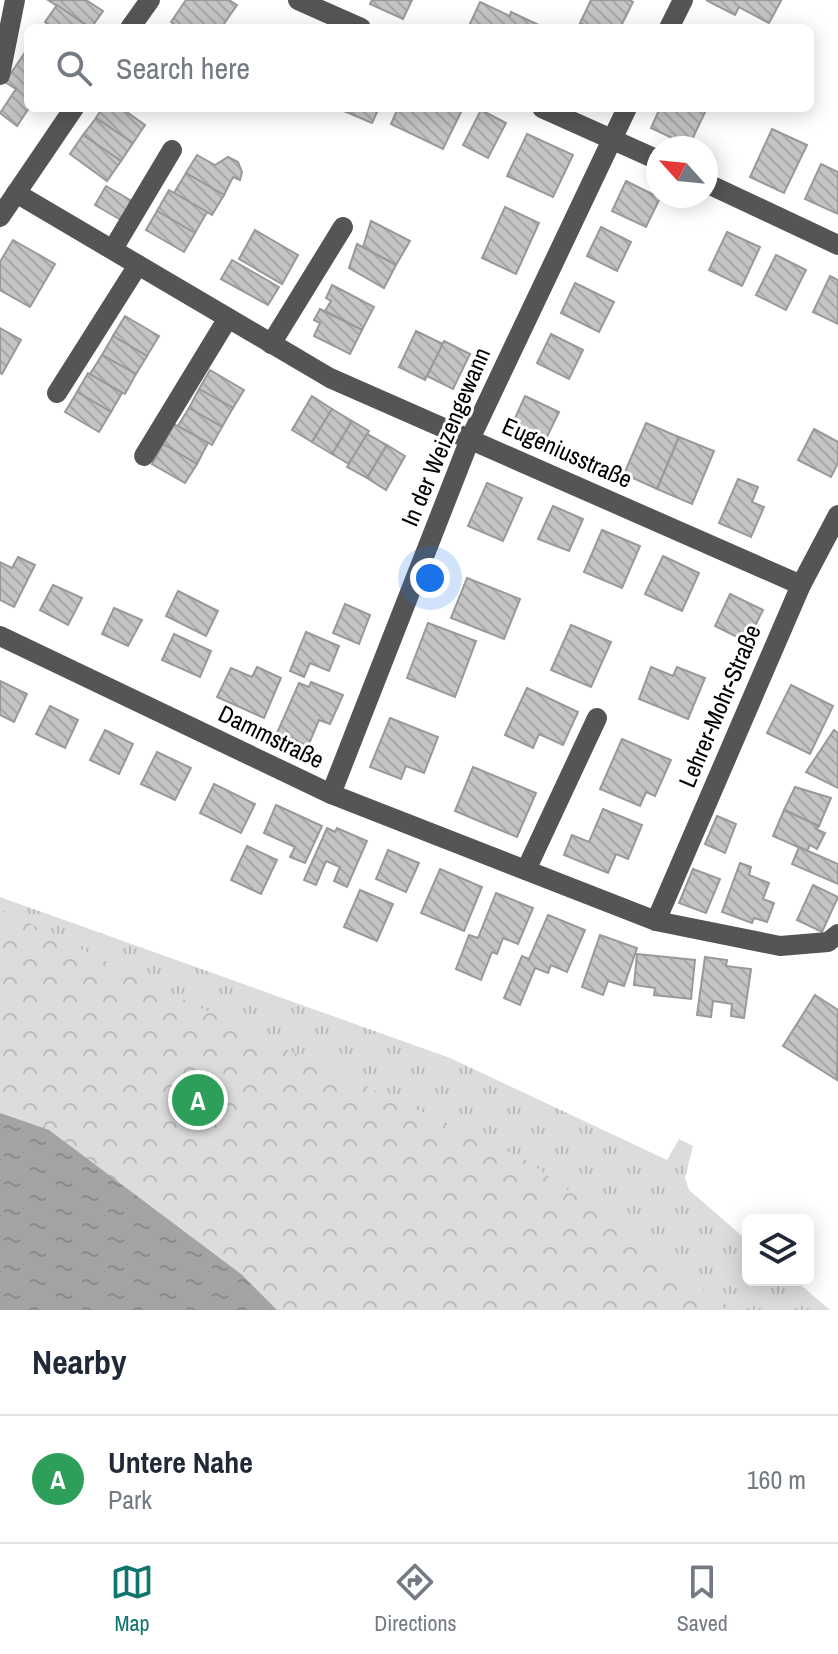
<!DOCTYPE html>
<meta charset="utf-8">
<style>
body{margin:0;font-family:"Archivo Narrow",sans-serif;background:#f6f6f7;color:#1f2937}
.controls{position:absolute;right:24px;bottom:24px;display:grid;overflow:hidden;border-radius:12px;box-shadow:0 4px 20px #0003}
.controls button{width:72px;height:72px;display:grid;place-items:center;padding:0;border:0;border-bottom:2px solid #e0e1e3;background:#fff;color:#1f2937;font:40px sans-serif}
.compass{position:absolute;left:646px;top:136px;width:72px;height:72px;border-radius:50%;background:#fff;box-shadow:0 4px 20px #0003;rotate:297deg}
.you{position:absolute;left:430px;top:578px;width:28px;height:28px;margin:-20px;border:6px solid #fff;border-radius:50%;background:#1a73e8;box-shadow:0 0 0 12px #1a73e833}
.badge{display:grid;place-items:center;width:52px;height:52px;border-radius:50%;background:#0f766e;color:#fff;font-size:26px;font-weight:700}
.pin{position:absolute;translate:-50% -50%;border:4px solid #fff;box-shadow:0 2px 8px #0006}
.list{margin:0;padding:0;list-style:none}
h2{display:flex;justify-content:space-between;align-items:center;height:104px;margin:0;padding:0 32px;font-size:34px}
h2 small{font-size:26px;font-weight:400;color:#747a83}
.list li{display:grid;grid-template-columns:52px 1fr auto;gap:24px;align-items:center;box-sizing:border-box;height:128px;padding:0 32px;border-top:2px solid #e0e1e3}
.list b{display:block;font-size:30px;white-space:nowrap}
.list p{margin:0;font-size:26px;white-space:nowrap;color:#747a83}
.list em{font-size:26px;font-style:normal;color:#747a83}
.icon{flex:none;width:44px;height:44px;fill:none;stroke:currentColor;stroke-width:2;stroke-linecap:round;stroke-linejoin:round}
.map{position:relative;flex:none;width:838px;height:1310px;overflow:hidden}
.search{position:absolute;background:#fff;box-shadow:0 4px 20px #0003;left:24px;right:24px;top:24px;height:88px;display:flex;align-items:center;gap:20px;box-sizing:border-box;padding:0 28px;border-radius:12px;color:#747a83;font-size:30px}
.sheet{height:232px;background:#fff}
nav{display:flex;justify-content:space-around;align-items:center;box-sizing:border-box;height:112px;border-top:2px solid #e0e1e3;background:#fff;font-size:22px;color:#747a83}
nav a{display:grid;justify-items:center;gap:4px}
nav .on{color:#0f766e}
.map>svg:first-child{display:block}
</style>
<div class="map">
<svg width="838" height="1310" viewBox="0 0 838 1310">
<defs>
<pattern id="grass-tufts" width="24" height="20" patternUnits="userSpaceOnUse" patternTransform="scale(2)"><rect width="24" height="20" fill="#dcdcdc"/><path d="M3 7l-1-3M5 7V3M7 7l1-3M15 17l-1-3M17 17v-4M19 17l1-3" fill="none" stroke="#bbb"/></pattern>
<pattern id="forest-crowns" width="20" height="18" patternUnits="userSpaceOnUse" patternTransform="scale(2)"><rect width="20" height="18" fill="#dcdcdc"/><path d="M2 6a3 3 0 1 1 6 0M12 15a3 3 0 1 1 6 0" fill="none" stroke="#bbb"/></pattern>
<pattern id="water-ripples" width="26" height="14" patternUnits="userSpaceOnUse" patternTransform="scale(2)"><rect width="26" height="14" fill="#a3a3a3"/><path d="M2 4q2-2 4 0t4 0M15 11q2-2 4 0t4 0" fill="none" stroke="#8b8b8b"/></pattern>
<pattern id="building-back-hatch" width="6" height="6" patternUnits="userSpaceOnUse" patternTransform="scale(2)"><rect width="6" height="6" fill="#c4c4c4"/><path d="M-1 5l2 2M0 0l6 6M5-1l2 2" fill="none" stroke="#a7a7a7"/></pattern>
</defs>
<rect width="100%" height="100%" fill="#fff"/>
<path fill="url(#grass-tufts)" d="M0,897l450,161 217,102 12,-21 14,7 -8,32 4,12 59,51v39h47l35,30h-553l-277,-198z"/>
<path fill="url(#forest-crowns)" d="M0,909l268,132 258,119 207,150h-733z"/>
<path fill="url(#water-ripples)" d="M0,1113l49,17 192,144 36,36h-277z"/>
<g fill="url(#building-back-hatch)" stroke="#999" stroke-width="2">
<path d="M48,0h38l17,11 -12,17z"/>
<path d="M186,0h43l8,5 -16,23h-41l-9,-6z"/>
<path d="M372,0h40l-9,19 -33,-15z"/>
<path d="M591,0h38l4,2 -13,26h-30l-10,-5z"/>
<path d="M706,0h73l2,1 -12,22 -30,-16 -4,8z"/>
<path d="M480,2l30,14 1,-4 34,16h-77z"/>
<path d="M57,5l29,20 -2,3h-31l-8,-6z"/>
<path d="M28,48l1,60 -12,18 -17,-13 16,-24 -11,-7z"/>
<path d="M102,108h19l24,17 -12,18 -37,-25z"/>
<path d="M337,108h42l-7,15z"/>
<path d="M398,108h65l-20,41 -52,-25z"/>
<path d="M660,108h47l-18,38 -38,-18z"/>
<path d="M481,110l25,13 -18,35 -25,-13z"/>
<path d="M96,118l37,25 -12,18 -38,-26z"/>
<path d="M772,129l35,16 -23,48 -34,-16z"/>
<path d="M527,134l46,21 -20,42 -46,-21z"/>
<path d="M83,135l38,26 -14,20 -37,-27z"/>
<path d="M197,155l18,10 13,-8 10,5 4,10 -2,8 -7,-3 -9,18 -38,-22z"/>
<path d="M821,164l17,8v42l-33,-15z"/>
<path d="M186,173l38,22 -12,20 -38,-22z"/>
<path d="M626,181l34,17 -14,29 -34,-16z"/>
<path d="M106,186l26,15 -11,19 -26,-15z"/>
<path d="M169,190l38,22 -12,21 -38,-22z"/>
<path d="M505,207l34,16 -23,51 -34,-16z"/>
<path d="M157,211l38,22 -11,19 -38,-22z"/>
<path d="M371,221l39,20 -14,24 -33,-18z"/>
<path d="M601,227l30,15 -14,29 -30,-15z"/>
<path d="M255,230l43,25 -16,29 -43,-25z"/>
<path d="M727,232l33,15 -18,39 -33,-16z"/>
<path d="M13,240l42,24 -25,43 -30,-17v-28z"/>
<path d="M357,244l39,21 -12,23 -35,-20z"/>
<path d="M776,255l30,15 -20,40 -30,-15z"/>
<path d="M232,260l47,27 -11,18 -47,-26z"/>
<path d="M830,276l8,4v44l-25,-12z"/>
<path d="M575,283l39,19 -15,30 -38,-19z"/>
<path d="M332,285l42,22 -12,23 -37,-19 6,-10 -5,-3z"/>
<path d="M320,309l42,21 -12,24 -36,-18 6,-13 -6,-3z"/>
<path d="M125,316l34,20 -12,20 -34,-20z"/>
<path d="M0,328l21,12 -19,34 -2,-1z"/>
<path d="M416,331l27,13 -18,36 -26,-13z"/>
<path d="M551,334l32,16 -14,29 -32,-16z"/>
<path d="M113,336l34,20 -11,18 -34,-19z"/>
<path d="M444,341l26,13 -17,35 -26,-13z"/>
<path d="M102,355l34,19 -11,20 -35,-20z"/>
<path d="M210,370l34,20 -11,18 -34,-19z"/>
<path d="M88,373l34,20 -11,19 -34,-20z"/>
<path d="M199,389l34,19 -11,19 -33,-19z"/>
<path d="M77,392l34,20 -12,20 -34,-20z"/>
<path d="M312,396l20,13 -20,33 -20,-12z"/>
<path d="M525,396l34,16 -15,31 -33,-16z"/>
<path d="M189,408l33,19 -10,18 -34,-19z"/>
<path d="M332,409l20,12 -20,33 -20,-12z"/>
<path d="M352,421l17,10 -20,33 -17,-10z"/>
<path d="M646,423l33,14 -22,52 -33,-15z"/>
<path d="M174,424l34,19 -11,21 -34,-20z"/>
<path d="M814,429l24,13v21l-7,14 -33,-17z"/>
<path d="M367,434l20,11 -20,33 -20,-11z"/>
<path d="M679,437l35,14 -22,53 -35,-15z"/>
<path d="M163,444l34,20 -12,19 -33,-19z"/>
<path d="M387,445l18,11 -19,34 -19,-12z"/>
<path d="M738,479l20,8 -6,15 12,5 -13,30 -32,-14z"/>
<path d="M487,483l35,15 -19,43 -35,-15z"/>
<path d="M553,506l30,13 -14,32 -31,-12z"/>
<path d="M602,530l38,16 -18,42 -38,-16z"/>
<path d="M663,556l36,17 -17,38 -37,-17z"/>
<path d="M18,557l17,8 -21,42 -14,-7v-38l12,6z"/>
<path d="M467,578l53,21 -16,40 -53,-21z"/>
<path d="M53,585l29,13 -14,27 -28,-15z"/>
<path d="M178,591l40,20 -12,25 -40,-20z"/>
<path d="M730,594l33,16 -16,32 -32,-16z"/>
<path d="M345,604l25,11 -11,29 -26,-11z"/>
<path d="M114,608l28,12 -14,26 -26,-12z"/>
<path d="M428,623l48,18 -21,56 -48,-19z"/>
<path d="M571,625l40,17 -20,45 -40,-17z"/>
<path d="M306,632l33,14 -10,25 -19,-8 -6,14 -14,-6z"/>
<path d="M174,634l37,17 -11,26 -38,-17z"/>
<path d="M257,667l24,11 -17,40 -47,-21 14,-29 21,9z"/>
<path d="M651,667l22,9 4,-9 28,11 -17,41 -49,-20z"/>
<path d="M0,681l27,13 -13,28 -14,-7z"/>
<path d="M311,682l32,13 -13,29 -11,-4 -11,26 -31,-13 22,-50 10,4z"/>
<path d="M791,685l42,21 -23,48 -43,-21z"/>
<path d="M527,688l51,24 -15,33 -24,-11 -6,14 -28,-13z"/>
<path d="M50,706l28,14 -13,28 -29,-14z"/>
<path d="M390,718l48,19 -14,36 -18,-7 -5,13 -31,-12z"/>
<path d="M105,730l28,14 -14,30 -29,-14z"/>
<path d="M834,730l4,3v55l-32,-16z"/>
<path d="M622,739l49,21 -16,36 -9,-4 -6,14 -40,-17z"/>
<path d="M157,752l34,16 -16,32 -34,-16z"/>
<path d="M473,767l63,26 -19,44 -62,-26z"/>
<path d="M214,784l41,20 -14,29 -41,-20z"/>
<path d="M795,787l36,11 -12,28 -35,-16z"/>
<path d="M276,805l46,21 -17,37 -15,-6 5,-10 -31,-14z"/>
<path d="M603,809l39,16 -14,34 -12,-5 -8,19 -44,-18 8,-20 17,7z"/>
<path d="M784,810l35,16 -3,3 9,4 -8,16 -7,-4 -3,6 -34,-15z"/>
<path d="M717,816l19,8 -11,29 -20,-9z"/>
<path d="M327,828l8,4 2,-4 30,13 -20,46 -13,-6 6,-14 -14,-6 -10,24 -12,-5z"/>
<path d="M247,846l30,14 -16,34 -30,-14z"/>
<path d="M799,847l39,17v20l-46,-20z"/>
<path d="M388,850l31,13 -13,29 -30,-13z"/>
<path d="M740,863l11,4 -2,8 20,8 -6,16 11,4 -7,19 -13,-4 -2,5 -30,-11z"/>
<path d="M440,869l42,18 -18,44 -43,-18z"/>
<path d="M693,869l27,10 -14,34 -27,-10z"/>
<path d="M813,885l25,12 -16,35 -25,-12z"/>
<path d="M360,890l33,14 -16,37 -33,-14z"/>
<path d="M496,893l37,15 -15,36 -15,-6 -6,16 -5,-2 -11,28 -25,-11 13,-34 9,3z"/>
<path d="M548,915l37,15 -18,42 -16,-7 -3,8 -13,-5 -15,37 -16,-7 18,-42 7,3z"/>
<path d="M600,935l37,13 -13,38 -16,-5 -5,14 -21,-8z"/>
<path d="M637,954l58,6 -4,39 -37,-4 1,-7 -21,-3z"/>
<path d="M705,957l22,3 -1,6 25,3 -7,49 -13,-2 1,-12 -19,-3 -2,16 -14,-2z"/>
<path d="M815,995l23,15 -1,70 -54,-34z"/>
</g>
<g fill="none" stroke-linecap="round" stroke-linejoin="round">
<g stroke="#555" stroke-width="20">
<path d="M298,0l63,28"/>
<path d="M130,28l20,-28"/>
<path d="M669,28l14,-28"/>
<path d="M0,75l15,-75"/>
<path d="M542,108l116,52"/>
<path d="M706,183l132,62"/>
<path d="M16,193l314,185 471,207"/>
<path d="M0,217l74,-109"/>
<path d="M113,249l59,-99"/>
<path d="M271,344l72,-117"/>
<path d="M57,393l81,-128"/>
<path d="M144,456l84,-138"/>
<path d="M0,636l331,158 325,127 124,25 48,-4 10,-8"/>
<path d="M331,794l139,-355 157,-331"/>
<path d="M526,870l71,-152"/>
<path d="M656,921l145,-336 37,-70"/>
</g>
</g>
<g text-anchor="middle" stroke-width="6" stroke-linejoin="round" paint-order="stroke">
<g font-size="24" fill="#000" stroke="#fff">
<text transform="translate(446 437) rotate(-67)" y="8">In der Weizengewann</text>
<text transform="translate(567 453) rotate(24)" y="8">Eugeniusstraße</text>
<text transform="translate(720 706) rotate(-67)" y="8">Lehrer-Mohr-Straße</text>
<text transform="translate(271 737) rotate(26)" y="8">Dammstraße</text>
</g>
</g>
</svg>
<div class="controls">
<button><svg class="icon" aria-label="layers" viewBox="0 0 24 24"><path d="M12 4l9 5-9 5-9-5zM3 14l9 5 9-5"/></svg></button>
</div>
<svg class="compass" viewBox="-18 -18 36 36"><path d="M0-13l5 13h-10z" fill="#e53935"/><path d="M0 13l5-13h-10z" fill="#747a83"/></svg>
<div class="you"></div>
<div class="pin badge" style="left:198px;top:1100px;background:#2e9e5b">A</div>
<div class="search"><svg class="icon" aria-label="search" viewBox="0 0 24 24"><circle cx="10" cy="10" r="6"/><path d="M15 15l6 6"/></svg>Search here</div>
</div>
<section class="sheet">
<h2>Nearby<small></small></h2>
<ul class="list">
<li><span class="badge" style="background:#2e9e5b">A</span><div><b>Untere Nahe</b><p>Park</p></div><em>160 m</em></li>
</ul>
</section>
<nav>
<a class="on"><svg class="icon" aria-label="map" viewBox="0 0 24 24"><path d="M3 6l6-2 6 2 6-2v14l-6 2-6-2-6 2zM9 4v14M15 6v14"/></svg>Map</a>
<a><svg class="icon" aria-label="directions" viewBox="0 0 24 24"><path d="M12 3l9 9-9 9-9-9zM9 14v-3h6M13 9l2 2-2 2"/></svg>Directions</a>
<a><svg class="icon" aria-label="saved" viewBox="0 0 24 24"><path d="M7 4h10v16l-5-4-5 4z"/></svg>Saved</a>
</nav>
